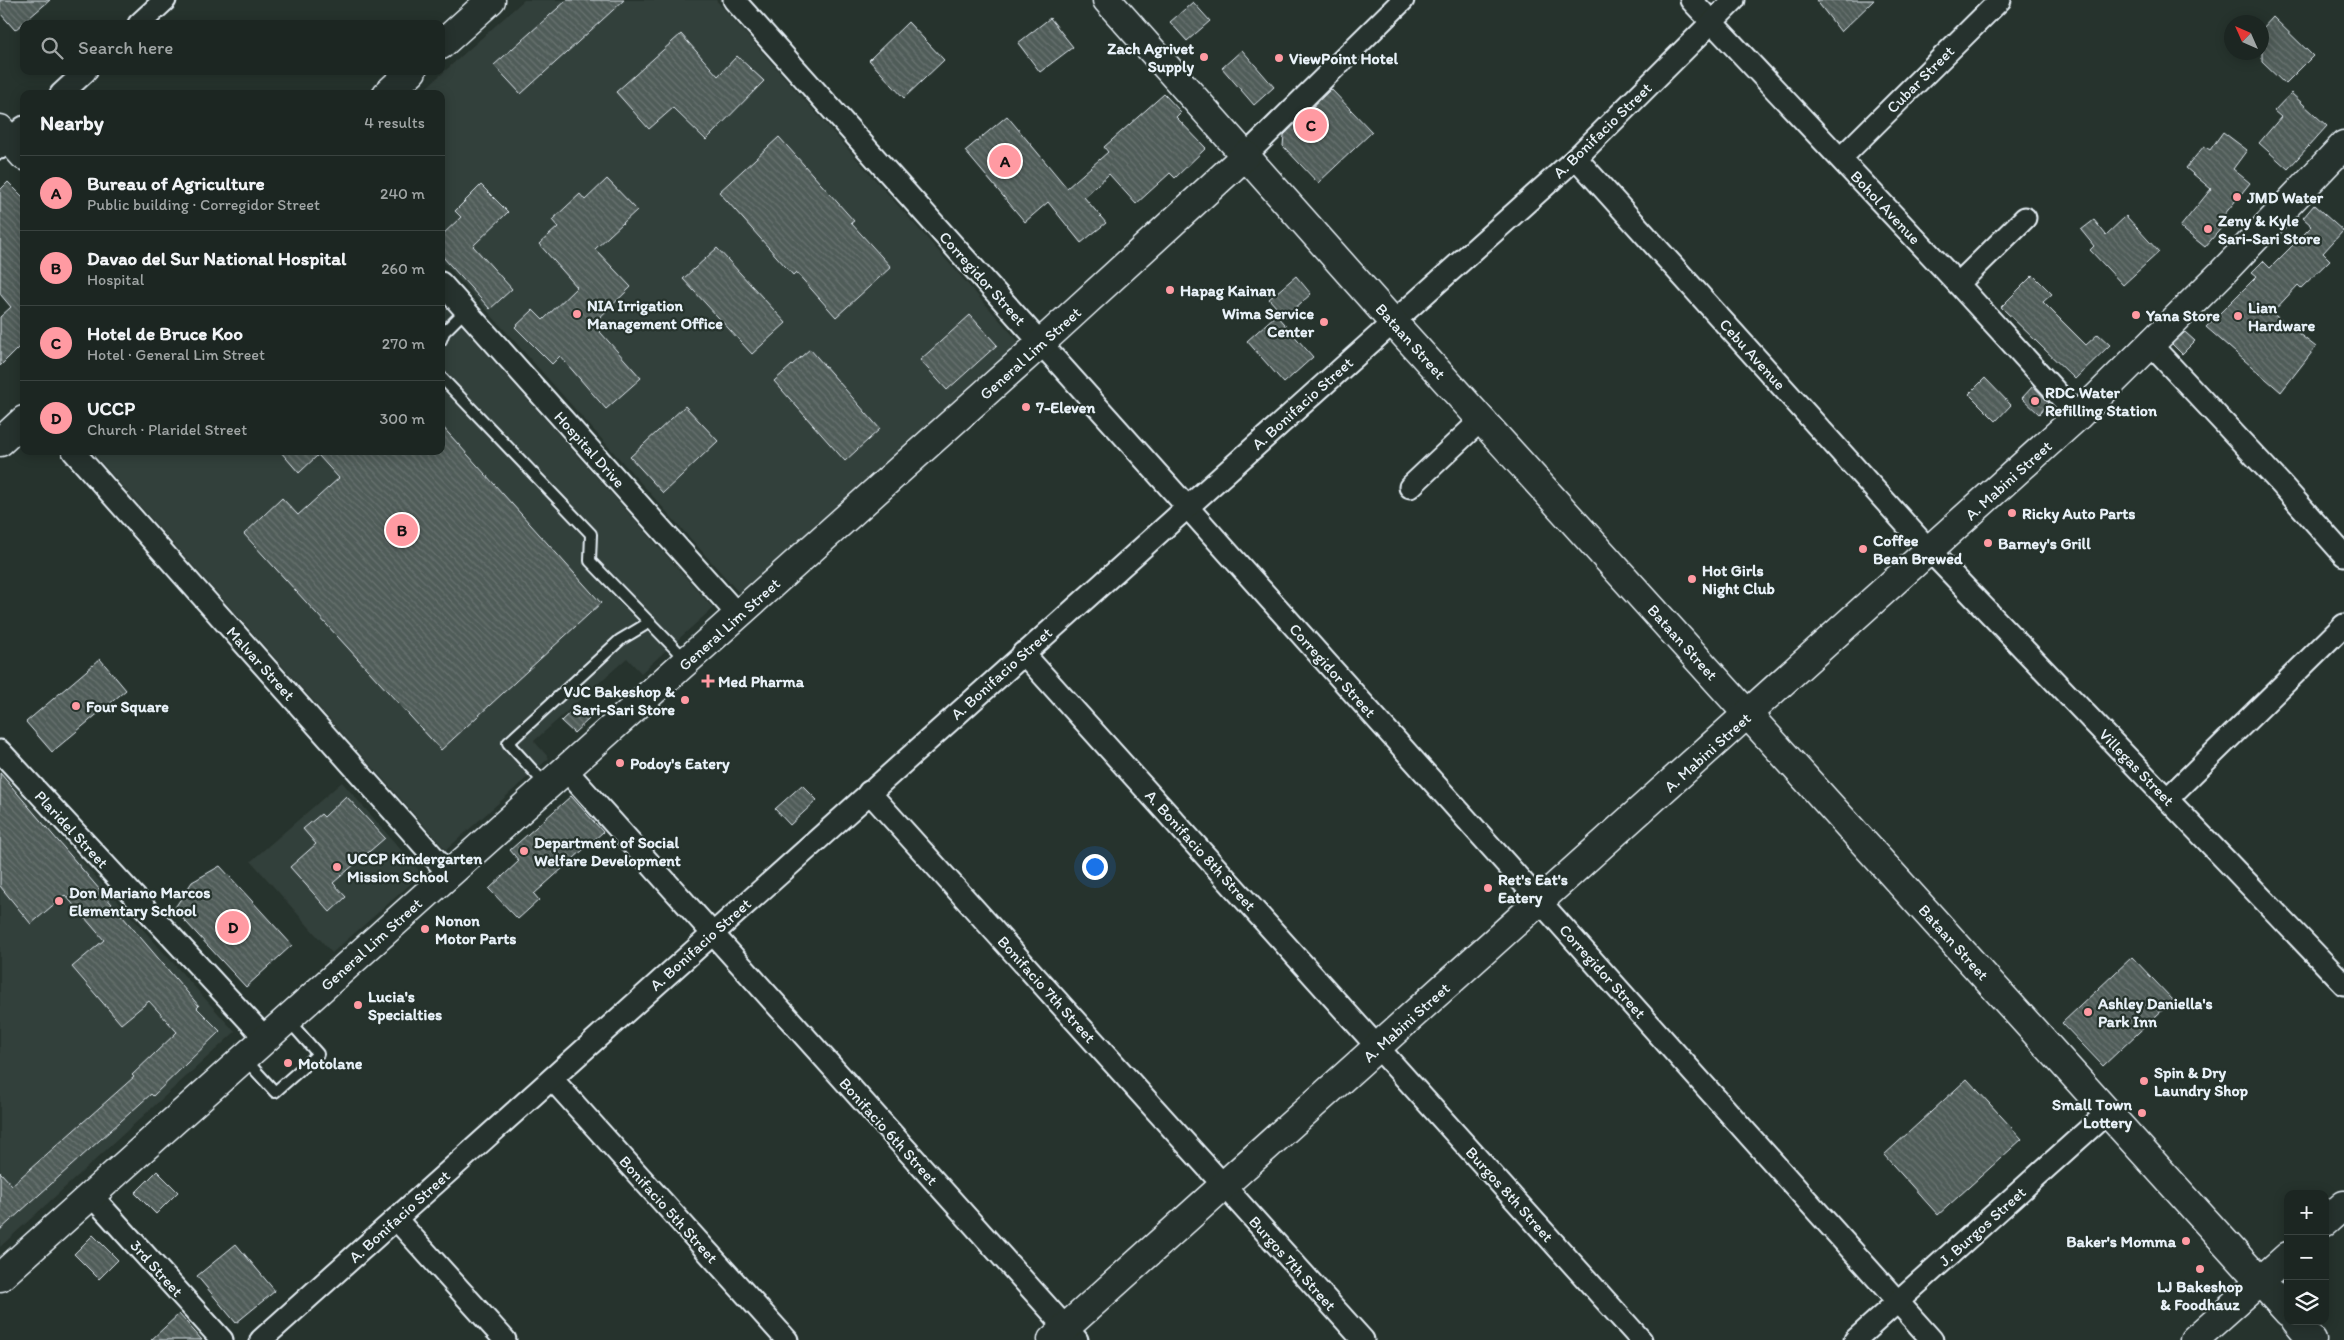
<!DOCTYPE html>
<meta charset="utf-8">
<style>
body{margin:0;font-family:Itim,sans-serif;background:#29322f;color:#f1f3f6}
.controls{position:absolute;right:15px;bottom:15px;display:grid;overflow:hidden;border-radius:10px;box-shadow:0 2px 12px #0003}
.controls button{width:45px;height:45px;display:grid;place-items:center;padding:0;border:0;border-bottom:1px solid #3a4340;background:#1c2622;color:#f1f3f6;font:25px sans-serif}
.compass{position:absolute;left:2224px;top:15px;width:45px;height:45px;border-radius:50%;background:#1c2622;box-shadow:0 2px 12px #0003;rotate:315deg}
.you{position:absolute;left:1094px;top:866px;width:18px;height:18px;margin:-12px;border:4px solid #fff;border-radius:50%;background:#1a73e8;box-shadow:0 0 0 8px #1a73e833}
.badge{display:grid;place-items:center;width:32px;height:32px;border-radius:50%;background:#ff9aa2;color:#111;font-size:16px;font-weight:700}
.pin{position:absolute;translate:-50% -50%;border:2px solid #fff;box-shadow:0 1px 5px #0006}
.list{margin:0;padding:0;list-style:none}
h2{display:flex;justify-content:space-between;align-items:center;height:65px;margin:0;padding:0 20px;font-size:21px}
h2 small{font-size:16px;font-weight:400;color:#a0a5a5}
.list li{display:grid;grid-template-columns:32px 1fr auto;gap:15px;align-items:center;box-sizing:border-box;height:75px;padding:0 20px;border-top:1px solid #3a4340}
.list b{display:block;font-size:19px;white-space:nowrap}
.list p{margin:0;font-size:16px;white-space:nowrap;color:#a0a5a5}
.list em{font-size:16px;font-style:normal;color:#a0a5a5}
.icon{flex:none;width:28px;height:28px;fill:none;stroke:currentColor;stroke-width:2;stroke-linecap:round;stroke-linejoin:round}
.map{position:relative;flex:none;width:2344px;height:1340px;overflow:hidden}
.search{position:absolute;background:#1c2622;box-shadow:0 2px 12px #0003;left:20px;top:20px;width:425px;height:55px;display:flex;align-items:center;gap:12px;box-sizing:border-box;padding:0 18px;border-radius:10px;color:#a0a5a5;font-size:19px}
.panel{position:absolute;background:#1c2622;box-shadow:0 2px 12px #0003;left:20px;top:90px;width:425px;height:365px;border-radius:10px}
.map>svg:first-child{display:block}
</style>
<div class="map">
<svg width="2344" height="1340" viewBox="0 0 2344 1340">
<defs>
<pattern id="building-back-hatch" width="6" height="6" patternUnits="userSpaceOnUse" patternTransform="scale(1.25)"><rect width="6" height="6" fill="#505c59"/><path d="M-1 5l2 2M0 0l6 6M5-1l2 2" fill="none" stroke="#697472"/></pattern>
</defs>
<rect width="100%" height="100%" fill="#26332d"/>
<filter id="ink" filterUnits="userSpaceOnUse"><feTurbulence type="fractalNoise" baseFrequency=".02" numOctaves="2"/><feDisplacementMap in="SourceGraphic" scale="10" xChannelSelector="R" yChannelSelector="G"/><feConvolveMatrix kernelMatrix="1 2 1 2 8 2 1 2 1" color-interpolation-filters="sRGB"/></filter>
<g filter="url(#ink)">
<g fill="#333f3a">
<path d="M524,0h192l303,342 -280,251 -298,-334v-165h-22z"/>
<path d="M441,302l272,306 -72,65 -14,-15 -93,83 15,17 -103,92 -355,-399h350z"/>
<path d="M0,770l235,262 -235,215z"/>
<path d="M342,782l80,92 -90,79 -81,-92z"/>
</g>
<g fill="url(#building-back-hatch)" stroke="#e8f1f8">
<path d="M0,0h50l-35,30 -15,-17z"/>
<path d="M567,0h57l-103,94 -27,-29z"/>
<path d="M1816,0h58l-33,32z"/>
<path d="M1193,2l17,19 -23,20 -17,-19z"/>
<path d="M2273,17l40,39 -28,28 -23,-22v-33z"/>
<path d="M1050,18l23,29 -33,25 -22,-29z"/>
<path d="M908,22l36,38 -40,38 -35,-38z"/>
<path d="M681,34l37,42 19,-20 27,25 -58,59 -33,-32 -24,21 -33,-37z"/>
<path d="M1242,50l32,37 -20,18 -32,-37z"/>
<path d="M1331,89l41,43 -54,51 -35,-37 1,-11z"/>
<path d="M2291,93l36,33 -39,43 -29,-26 22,-26 -7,-6z"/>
<path d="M1164,94l17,18 -5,5 30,31 -31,30 -5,-5 -34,31 -27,-30 -25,23 22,26 -25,20 -33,-41 -23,20 -60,-71 42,-35 60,72 41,-36 -4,-5z"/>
<path d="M2223,132l24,18 -14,19 17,14 -26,32 5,4 -24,28 -25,-20 31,-38 -25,-21 18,-22 6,4z"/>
<path d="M779,137l75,84 -3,2 40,44 -55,50 -40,-45 -3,3 -74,-83z"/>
<path d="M607,179l30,31 -42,39 36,38 -38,37 48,54 -35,31 -46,-53 -8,8 -37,-37 18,-17 10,10 34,-33 -38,-43 19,-17 -6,-7 28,-26 5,6z"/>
<path d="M8,182l16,16v144l-24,24v-49l11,-10 -11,-13v-104z"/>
<path d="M481,185l27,27 -35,34 39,43 -22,20 -49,-54v-19l20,-19 -6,-6z"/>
<path d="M2314,205l29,26 -20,22 7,7 -29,28 -3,-3 -26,28 44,34 -35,45 -75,-65 51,-51 -5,-4 11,-11 7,7 42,-42 -9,-8z"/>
<path d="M2126,216l33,36 -36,33 -33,-35 4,-4 -13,-16 13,-10 12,15z"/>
<path d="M717,248l69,75 -34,31 -69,-75z"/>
<path d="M2033,275l19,19 -9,8 43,43 12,-11 12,11 -35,34 -74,-72z"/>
<path d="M1296,276l15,18 -26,23 -16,-18z"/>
<path d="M970,315l27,30 -50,45 -27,-30z"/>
<path d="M1276,315l37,42 -29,26 -37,-42z"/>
<path d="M2185,332l10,9 -13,13 -10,-10z"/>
<path d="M810,349l70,80 -35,32 -71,-80z"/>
<path d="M1985,378l26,27 -15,16 -27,-27z"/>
<path d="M2033,386l16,17 -10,11 -17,-16z"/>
<path d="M685,406l33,35 -55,52 -33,-36z"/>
<path d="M441,425l160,178 -160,147 -197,-216 38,-36 16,17 41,-37 -21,-23 -19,18 -19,-22h161z"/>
<path d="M100,659l26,31 -74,62 -26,-30z"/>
<path d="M577,706l12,13 -15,14 -13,-12z"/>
<path d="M0,773l199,233 -2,2 23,23 -67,65 -2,-2 -151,136v-58l12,13 122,-108 -2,-2 45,-43 -28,-31 -28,23 -49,-57 32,-27 -39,-45 -34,29 -31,-38z"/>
<path d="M802,785l15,15 -27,25 -15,-16z"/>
<path d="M346,796l39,42 -52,45 13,14 -16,15 -40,-45 26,-23 -13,-15 18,-15 3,3z"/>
<path d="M571,796l32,36 -69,62 5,6 -21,19 -29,-30 30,-28 -9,-11z"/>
<path d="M220,866l72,79 -46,42 -72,-78 18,-27z"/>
<path d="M2132,957l41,43 -70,66 -41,-43z"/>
<path d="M1967,1079l55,60 -84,76 -54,-60z"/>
<path d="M157,1171l21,21 -22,22 -21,-21z"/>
<path d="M93,1235l25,25 -19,19 -25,-25z"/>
<path d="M236,1244l39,47 -39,32 -39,-47z"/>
<path d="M179,1314l23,26h-51z"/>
</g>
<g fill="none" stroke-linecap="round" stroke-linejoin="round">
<defs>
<g id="lane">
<path d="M441,340l3,-8 21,-21"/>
<path d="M441,377l150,157 -1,27 96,99"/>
<path d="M547,786l-39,-43 112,-103 30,-18"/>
<path d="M245,1059l30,33 43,-38 -30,-34"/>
</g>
<g id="street">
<path d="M734,0l1198,1340"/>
<path d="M1691,0l267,284 120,132"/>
<path d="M139,24l26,-24"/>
<path d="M61,94l25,-23"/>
<path d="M0,148l24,-21"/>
<path d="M1246,155l157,-155"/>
<path d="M1576,158l354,393 414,433"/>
<path d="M1841,158l159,-158"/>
<path d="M441,283l297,332"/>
<path d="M1958,284l67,-66"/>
<path d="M2151,345l130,139 63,71"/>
<path d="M73,451l376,423"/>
<path d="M1410,487l72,-68"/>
<path d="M1023,653l618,687"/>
<path d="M0,751l266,288"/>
<path d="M566,770l511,570"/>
<path d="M869,792l494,548"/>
<path d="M2167,799l177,-174"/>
<path d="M552,1079l235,261"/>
<path d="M91,1195l131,145"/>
<path d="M396,1219l109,121"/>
<path d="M261,1340l1315,-1182 158,-158"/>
<path d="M1855,1340l253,-228"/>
</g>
<g id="secondary">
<path d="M1107,0l286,322 895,990"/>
<path d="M441,45l50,-45"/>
<path d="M387,94l25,-23"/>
<path d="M0,129l24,27"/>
<path d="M0,442l24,-22"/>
<path d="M2325,1222l19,-17"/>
<path d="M0,1277l1041,-934 205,-188"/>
<path d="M2296,1321l16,19"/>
<path d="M1052,1340l1026,-924 143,-142 123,-129"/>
<path d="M2194,1340l94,-84"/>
</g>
</defs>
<use href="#lane" stroke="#e8f1f8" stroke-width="14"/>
<use href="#street" stroke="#e8f1f8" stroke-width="25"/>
<use href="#secondary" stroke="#e8f1f8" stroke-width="31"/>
<use href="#lane" stroke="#26332d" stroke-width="10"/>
<use href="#street" stroke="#26332d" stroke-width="21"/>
<use href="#secondary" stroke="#26332d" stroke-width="28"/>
</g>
</g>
<g fill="#ff9aa2" stroke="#26332d" stroke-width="2">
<circle cx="1204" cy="57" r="5"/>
<circle cx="1279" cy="58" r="5"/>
<circle cx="2237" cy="197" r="5"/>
<circle cx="2208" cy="229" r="5"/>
<circle cx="1170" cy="290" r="5"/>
<circle cx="577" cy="314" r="5"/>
<circle cx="2136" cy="315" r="5"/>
<circle cx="2238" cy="316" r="5"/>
<circle cx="1324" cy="322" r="5"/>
<circle cx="2035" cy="401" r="5"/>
<circle cx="1026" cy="407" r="5"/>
<circle cx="2012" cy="513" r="5"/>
<circle cx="1988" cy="543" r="5"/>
<circle cx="1863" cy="549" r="5"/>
<circle cx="1692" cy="579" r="5"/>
<path d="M705.5 673.5h5v5h5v5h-5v5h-5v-5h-5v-5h5z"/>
<circle cx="685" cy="700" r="5"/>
<circle cx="76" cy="706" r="5"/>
<circle cx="620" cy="763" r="5"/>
<circle cx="524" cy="851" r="5"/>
<circle cx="337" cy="867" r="5"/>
<circle cx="1488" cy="888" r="5"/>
<circle cx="59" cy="901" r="5"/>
<circle cx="425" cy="929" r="5"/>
<circle cx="358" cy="1005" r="5"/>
<circle cx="2088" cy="1012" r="5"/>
<circle cx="288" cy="1063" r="5"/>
<circle cx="2144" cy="1081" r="5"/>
<circle cx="2142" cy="1113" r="5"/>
<circle cx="2186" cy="1241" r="5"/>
<circle cx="2200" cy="1269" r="5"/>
</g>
<g text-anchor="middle" stroke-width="4.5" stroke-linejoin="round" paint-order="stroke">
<g font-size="16" font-weight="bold" fill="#e8f1f8" stroke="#26332d" text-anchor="start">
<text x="1194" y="54" text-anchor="end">Zach Agrivet<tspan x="1194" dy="18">Supply</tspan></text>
<text x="1289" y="64">ViewPoint Hotel</text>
<text x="2247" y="203">JMD Water</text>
<text x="2218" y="226">Zeny &amp; Kyle<tspan x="2218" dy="18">Sari-Sari Store</tspan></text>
<text x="1180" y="296">Hapag Kainan</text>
<text x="587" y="311">NIA Irrigation<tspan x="587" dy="18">Management Office</tspan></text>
<text x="2248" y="313">Lian<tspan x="2248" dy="18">Hardware</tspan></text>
<text x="1314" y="319" text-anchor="end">Wima Service<tspan x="1314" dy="18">Center</tspan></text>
<text x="2146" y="321">Yana Store</text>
<text x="2045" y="398">RDC Water<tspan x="2045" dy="18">Refilling Station</tspan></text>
<text x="1036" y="413">7-Eleven</text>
<text x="2022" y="519">Ricky Auto Parts</text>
<text x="1873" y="546">Coffee<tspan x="1873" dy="18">Bean Brewed</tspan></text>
<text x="1998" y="549">Barney's Grill</text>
<text x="1702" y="576">Hot Girls<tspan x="1702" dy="18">Night Club</tspan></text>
<text x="718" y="687">Med Pharma</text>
<text x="675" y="697" text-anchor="end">VJC Bakeshop &amp;<tspan x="675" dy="18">Sari-Sari Store</tspan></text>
<text x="86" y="712">Four Square</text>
<text x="630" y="769">Podoy's Eatery</text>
<text x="534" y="848">Department of Social<tspan x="534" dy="18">Welfare Development</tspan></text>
<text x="347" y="864">UCCP Kindergarten<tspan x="347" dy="18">Mission School</tspan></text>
<text x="1498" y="885">Ret's Eat's<tspan x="1498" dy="18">Eatery</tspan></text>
<text x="69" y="898">Don Mariano Marcos<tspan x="69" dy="18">Elementary School</tspan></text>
<text x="435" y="926">Nonon<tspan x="435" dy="18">Motor Parts</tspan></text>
<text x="368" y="1002">Lucia's<tspan x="368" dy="18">Specialties</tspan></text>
<text x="2098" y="1009">Ashley Daniella's<tspan x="2098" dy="18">Park Inn</tspan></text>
<text x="298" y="1069">Motolane</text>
<text x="2154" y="1078">Spin &amp; Dry<tspan x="2154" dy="18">Laundry Shop</tspan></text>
<text x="2132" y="1110" text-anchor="end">Small Town<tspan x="2132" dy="18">Lottery</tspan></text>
<text x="2176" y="1247" text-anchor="end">Baker's Momma</text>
<text x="2200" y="1292" text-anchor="middle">LJ Bakeshop<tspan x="2200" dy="18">&amp; Foodhauz</tspan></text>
</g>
<g font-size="16" fill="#e8f1f8" stroke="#26332d">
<text transform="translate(1920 79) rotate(-45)" y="6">Cubar Street</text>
<text transform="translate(1602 130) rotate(-44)" y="6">A. Bonifacio Street</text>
<text transform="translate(1886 207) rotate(47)" y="6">Bohol Avenue</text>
<text transform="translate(983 278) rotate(48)" y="6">Corregidor Street</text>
<text transform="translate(1411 341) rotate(48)" y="6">Bataan Street</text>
<text transform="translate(1030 353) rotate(-42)" y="6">General Lim Street</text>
<text transform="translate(1753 354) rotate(48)" y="6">Cebu Avenue</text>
<text transform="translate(1302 403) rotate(-42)" y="6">A. Bonifacio Street</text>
<text transform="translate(590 449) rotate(48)" y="6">Hospital Drive</text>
<text transform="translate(2008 480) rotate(-42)" y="6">A. Mabini Street</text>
<text transform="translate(729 624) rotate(-42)" y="6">General Lim Street</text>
<text transform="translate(1683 642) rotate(48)" y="6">Bataan Street</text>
<text transform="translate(261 663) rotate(48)" y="6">Malvar Street</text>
<text transform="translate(1333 670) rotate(48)" y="6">Corregidor Street</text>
<text transform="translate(1001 673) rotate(-42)" y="6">A. Bonifacio Street</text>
<text transform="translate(1707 752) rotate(-42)" y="6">A. Mabini Street</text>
<text transform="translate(2137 767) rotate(46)" y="6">Villegas Street</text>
<text transform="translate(72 829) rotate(47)" y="6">Plaridel Street</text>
<text transform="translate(1201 850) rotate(48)" y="6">A. Bonifacio 8th Street</text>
<text transform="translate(1954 942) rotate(48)" y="6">Bataan Street</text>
<text transform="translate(371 944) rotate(-42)" y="6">General Lim Street</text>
<text transform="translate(700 944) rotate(-42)" y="6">A. Bonifacio Street</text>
<text transform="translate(1603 971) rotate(48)" y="6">Corregidor Street</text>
<text transform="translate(1047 989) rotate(48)" y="6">Bonifacio 7th Street</text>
<text transform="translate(1406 1022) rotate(-42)" y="6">A. Mabini Street</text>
<text transform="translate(889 1131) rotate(48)" y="6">Bonifacio 6th Street</text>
<text transform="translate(1510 1194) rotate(48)" y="6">Burgos 8th Street</text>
<text transform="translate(669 1209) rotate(48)" y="6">Bonifacio 5th Street</text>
<text transform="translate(399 1216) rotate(-42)" y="6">A. Bonifacio Street</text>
<text transform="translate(1982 1226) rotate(-42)" y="6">J. Burgos Street</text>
<text transform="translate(1293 1263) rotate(48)" y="6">Burgos 7th Street</text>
<text transform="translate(157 1268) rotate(48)" y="6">3rd Street</text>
</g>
</g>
</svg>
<div class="controls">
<button>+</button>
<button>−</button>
<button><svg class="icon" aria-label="layers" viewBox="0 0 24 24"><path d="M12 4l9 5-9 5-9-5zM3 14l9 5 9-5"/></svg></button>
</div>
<svg class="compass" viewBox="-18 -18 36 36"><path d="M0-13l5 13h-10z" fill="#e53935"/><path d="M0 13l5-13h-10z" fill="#a0a5a5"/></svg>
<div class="you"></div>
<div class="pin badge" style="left:1005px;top:161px">A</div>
<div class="pin badge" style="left:402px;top:530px">B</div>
<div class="pin badge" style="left:1311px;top:125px">C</div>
<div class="pin badge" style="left:233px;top:927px">D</div>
<div class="search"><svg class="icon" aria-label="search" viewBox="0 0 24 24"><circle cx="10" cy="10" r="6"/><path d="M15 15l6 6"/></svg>Search here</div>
<section class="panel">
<h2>Nearby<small>4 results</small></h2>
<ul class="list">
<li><span class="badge">A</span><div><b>Bureau of Agriculture</b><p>Public building · Corregidor Street</p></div><em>240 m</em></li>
<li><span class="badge">B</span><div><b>Davao del Sur National Hospital</b><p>Hospital</p></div><em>260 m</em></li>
<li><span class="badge">C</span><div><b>Hotel de Bruce Koo</b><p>Hotel · General Lim Street</p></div><em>270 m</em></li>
<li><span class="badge">D</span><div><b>UCCP</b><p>Church · Plaridel Street</p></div><em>300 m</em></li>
</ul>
</section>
</div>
